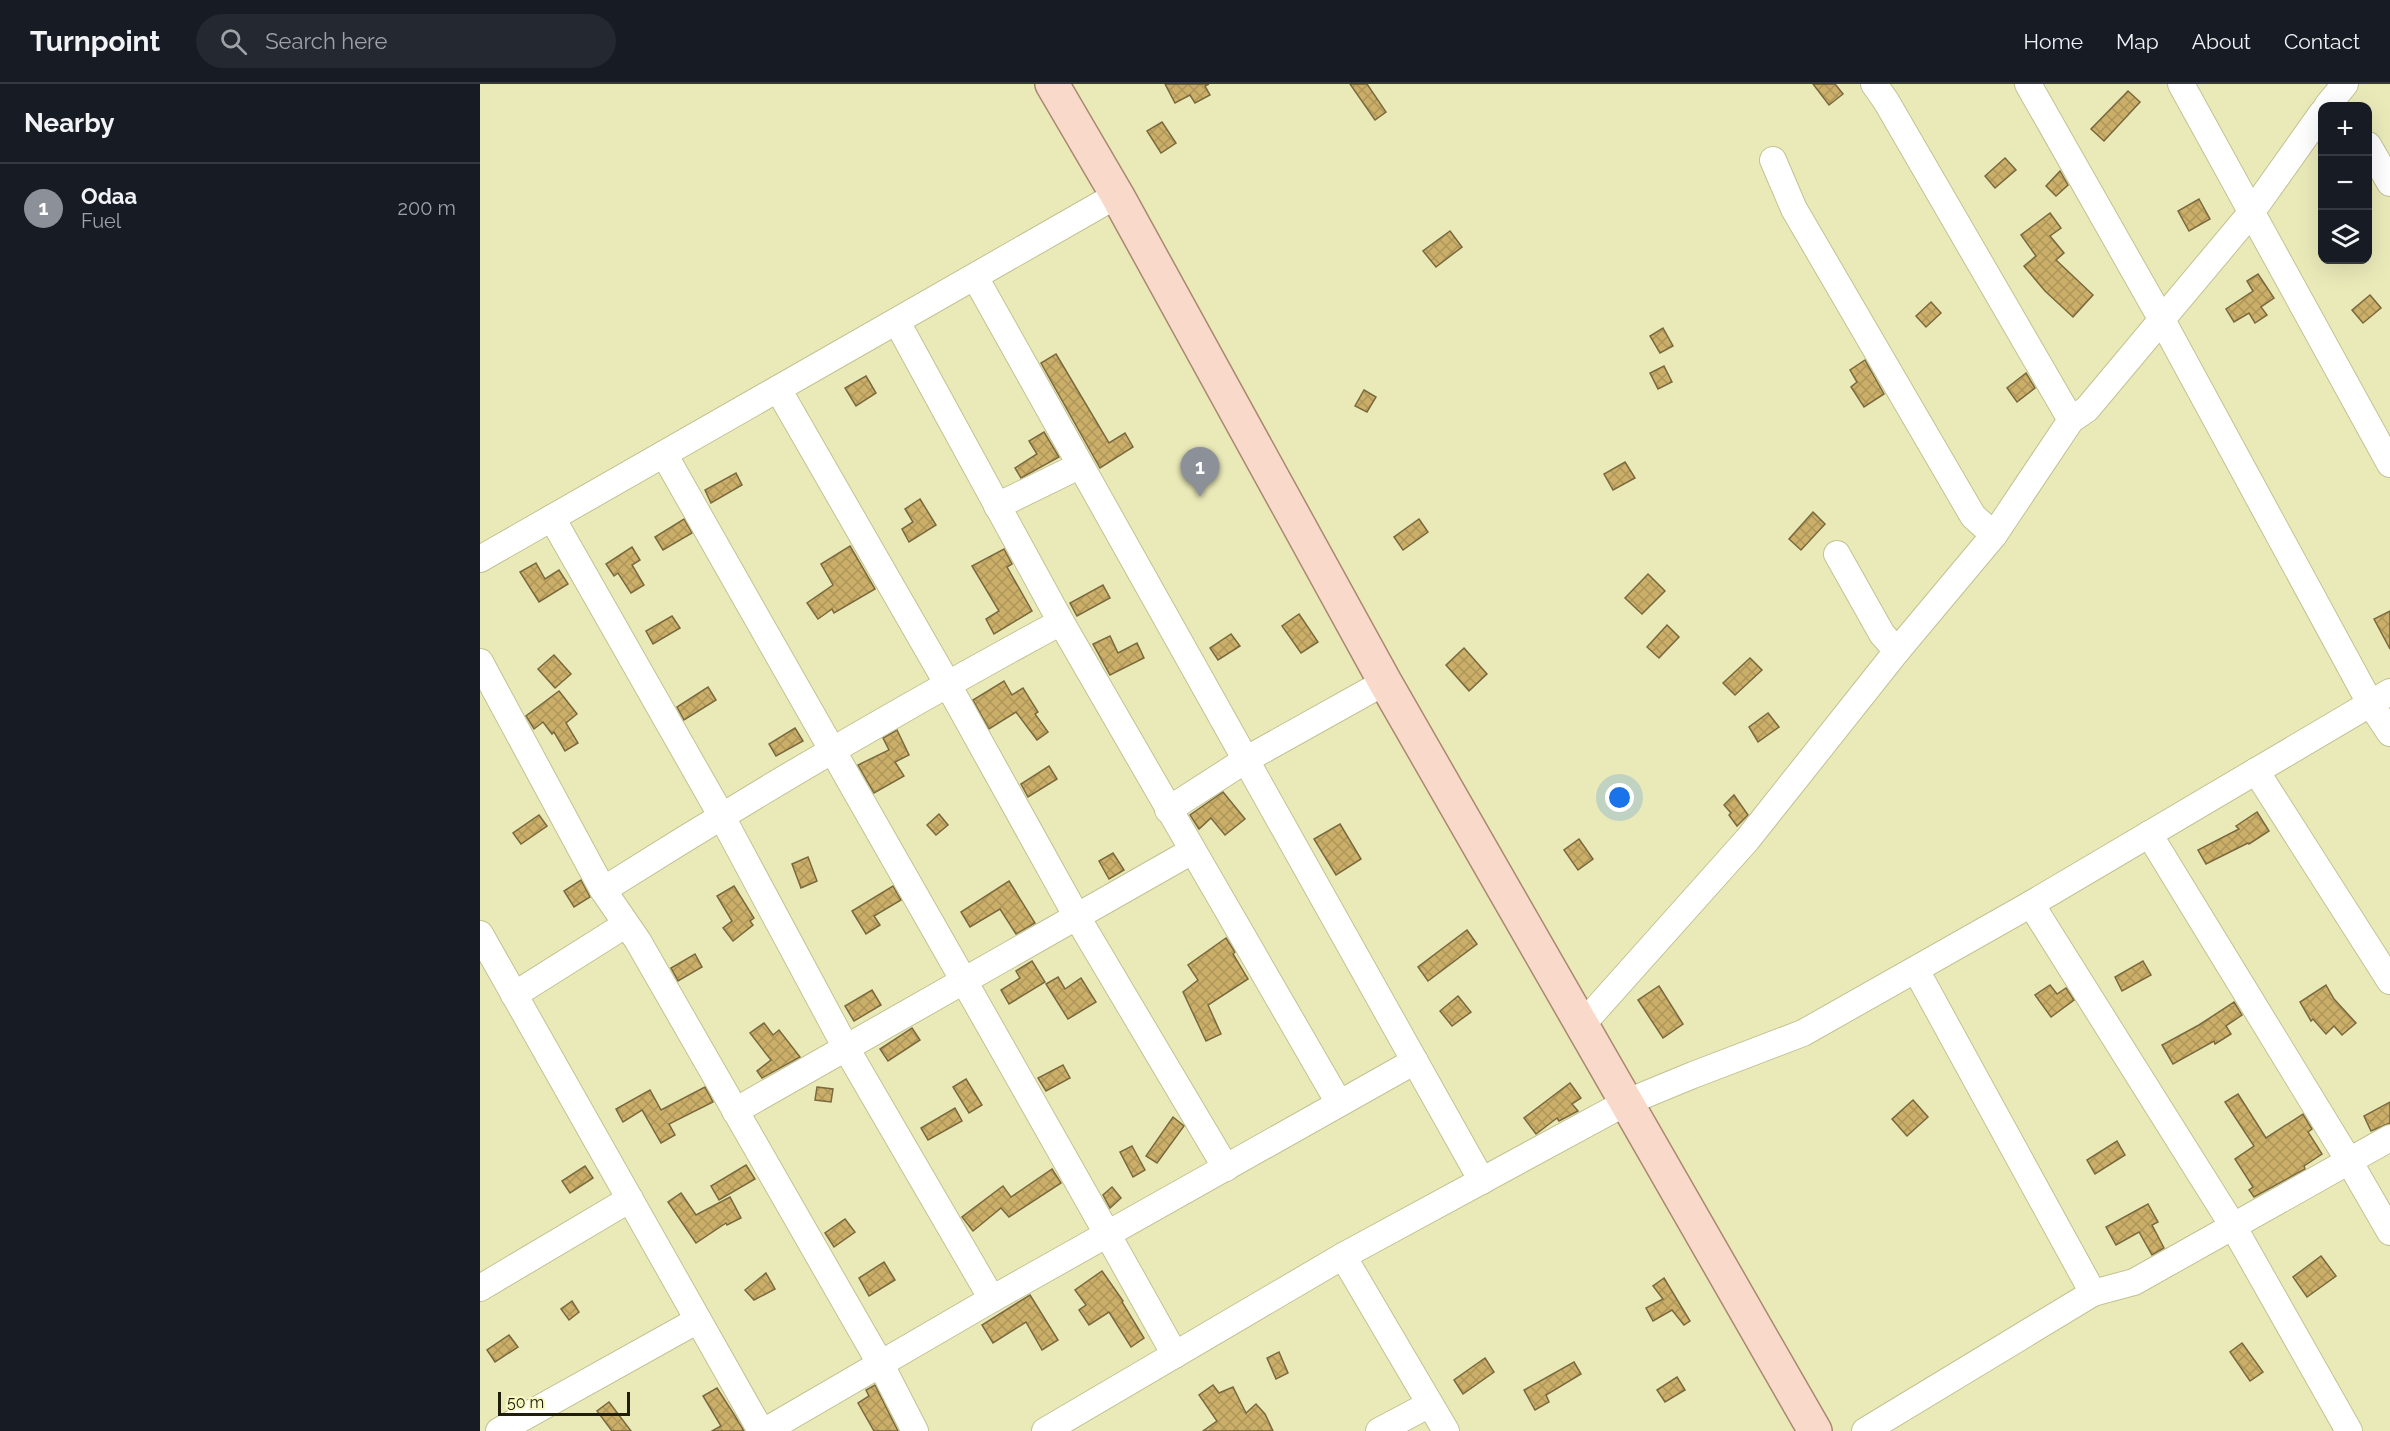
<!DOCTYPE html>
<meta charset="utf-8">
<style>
body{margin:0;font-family:Raleway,sans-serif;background:#242831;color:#f1f3f6}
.controls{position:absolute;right:18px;top:18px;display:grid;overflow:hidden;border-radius:12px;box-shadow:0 6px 24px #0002}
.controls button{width:54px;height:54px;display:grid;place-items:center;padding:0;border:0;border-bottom:2px solid #363941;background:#171b24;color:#f1f3f6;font:30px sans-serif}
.scale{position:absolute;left:18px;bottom:15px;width:132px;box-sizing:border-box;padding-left:6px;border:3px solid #1e1e0b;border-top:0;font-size:16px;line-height:21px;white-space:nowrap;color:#1e1e0b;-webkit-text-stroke:4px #f7f8c6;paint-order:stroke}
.you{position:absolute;left:1140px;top:714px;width:21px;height:21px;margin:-15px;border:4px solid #fff;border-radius:50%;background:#1a73e8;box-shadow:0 0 0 9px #1a73e833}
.badge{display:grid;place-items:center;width:39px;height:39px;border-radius:50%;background:#8c9099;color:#fff;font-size:20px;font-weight:700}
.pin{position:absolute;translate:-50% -50px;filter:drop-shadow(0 2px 3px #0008)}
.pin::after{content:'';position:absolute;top:32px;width:21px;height:18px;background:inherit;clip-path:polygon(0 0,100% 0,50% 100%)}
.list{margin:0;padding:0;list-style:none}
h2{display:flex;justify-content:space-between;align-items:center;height:78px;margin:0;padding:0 24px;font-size:26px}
h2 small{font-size:20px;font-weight:400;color:#9ea1a6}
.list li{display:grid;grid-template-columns:39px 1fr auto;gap:18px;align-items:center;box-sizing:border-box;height:90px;padding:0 24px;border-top:2px solid #363941}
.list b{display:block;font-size:22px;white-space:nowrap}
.list p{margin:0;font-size:20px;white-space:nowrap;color:#9ea1a6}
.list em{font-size:20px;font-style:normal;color:#9ea1a6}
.icon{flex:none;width:33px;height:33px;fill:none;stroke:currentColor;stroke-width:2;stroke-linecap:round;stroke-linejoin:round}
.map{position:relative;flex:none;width:1910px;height:1347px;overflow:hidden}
header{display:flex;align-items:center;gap:36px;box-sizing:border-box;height:84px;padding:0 30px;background:#171b24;border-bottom:2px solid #363941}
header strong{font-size:28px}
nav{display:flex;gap:33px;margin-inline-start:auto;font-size:21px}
.search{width:420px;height:54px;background:#242831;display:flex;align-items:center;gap:15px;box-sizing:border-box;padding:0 21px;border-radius:33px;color:#9ea1a6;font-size:22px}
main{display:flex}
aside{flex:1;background:#171b24}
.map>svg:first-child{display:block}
</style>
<header>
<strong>Turnpoint</strong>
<div class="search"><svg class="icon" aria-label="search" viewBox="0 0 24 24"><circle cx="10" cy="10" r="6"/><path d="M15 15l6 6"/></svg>Search here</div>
<nav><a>Home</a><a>Map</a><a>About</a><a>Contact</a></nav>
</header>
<main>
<aside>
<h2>Nearby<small></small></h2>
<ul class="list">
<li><span class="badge">1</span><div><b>Odaa</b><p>Fuel</p></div><em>200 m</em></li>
</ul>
</aside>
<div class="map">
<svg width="1910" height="1347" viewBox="0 0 1910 1347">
<defs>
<pattern id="building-cross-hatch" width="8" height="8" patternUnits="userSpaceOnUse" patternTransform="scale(1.5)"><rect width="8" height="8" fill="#cbaf69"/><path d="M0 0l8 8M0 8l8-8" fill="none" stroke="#ae965a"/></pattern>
</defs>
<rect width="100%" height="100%" fill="#eaeab9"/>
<g fill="url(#building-cross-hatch)" stroke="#7a693e" stroke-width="1.5">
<path d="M685,0h44l-4,2 5,9 -15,8 -5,-8 -15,8z"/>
<path d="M870,0h17l19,28 -11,8z"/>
<path d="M1333,0h22l8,10 -14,11z"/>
<path d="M1648,7l12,11 -36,39 -13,-12z"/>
<path d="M682,38l14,21 -15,10 -14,-22z"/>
<path d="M1525,74l11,12 -21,18 -10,-12z"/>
<path d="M1580,87l8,14 -12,11 -10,-10z"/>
<path d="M1719,115l11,20 -21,12 -11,-20z"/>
<path d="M1570,129l11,15 -11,8 14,17 -8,7 37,35 -20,22 -28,-26 -21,-25 12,-10 -15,-21z"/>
<path d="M970,147l12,16 -26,20 -13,-16z"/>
<path d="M1778,190l16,24 -13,9 6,8 -12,8 -6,-10 -15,9 -8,-13 27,-18 -6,-10z"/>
<path d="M1890,211l11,13 -18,15 -11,-13z"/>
<path d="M1451,218l10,11 -15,14 -10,-11z"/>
<path d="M1183,244l10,18 -13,7 -10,-17z"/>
<path d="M576,270l53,89 16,-10 8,14 -33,21 -59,-105z"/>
<path d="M1385,276l19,34 -20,13 -13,-20 6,-5 -7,-12z"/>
<path d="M1184,282l8,16 -14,7 -8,-16z"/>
<path d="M1546,289l9,15 -18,14 -10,-14z"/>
<path d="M386,292l10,17 -20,13 -11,-18z"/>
<path d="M884,306l12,7 -9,15 -12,-6z"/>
<path d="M564,348l15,25 -38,21 -6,-10 22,-14 -8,-13z"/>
<path d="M1145,378l10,16 -22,12 -9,-16z"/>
<path d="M256,389l6,12 -31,18 -6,-13z"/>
<path d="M440,415l16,26 -27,17 -7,-13 11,-7 -8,-13z"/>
<path d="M1333,428l12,12 -24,26 -12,-11z"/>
<path d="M204,435l8,14 -29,17 -8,-13z"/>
<path d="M939,435l9,13 -25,18 -9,-13z"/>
<path d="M370,462l25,43 -41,24 -2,-4 -14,10 -11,-16 26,-18 -12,-21z"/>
<path d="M152,463l8,13 -8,5 12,20 -13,8 -13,-20 -4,3 -8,-12z"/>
<path d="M524,465l8,15 -5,3 25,44 -38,23 -8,-15 13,-8 -27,-45z"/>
<path d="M56,479l9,16 14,-9 9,14 -29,18 -19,-30z"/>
<path d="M1168,490l17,17 -23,23 -17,-16z"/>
<path d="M623,501l7,13 -33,18 -7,-13z"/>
<path d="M1910,527v38l-16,-30z"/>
<path d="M819,530l19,28 -17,11 -19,-27z"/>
<path d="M192,532l8,12 -27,16 -7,-13z"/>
<path d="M1187,541l12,12 -20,21 -12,-11z"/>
<path d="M751,550l9,12 -22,14 -8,-12z"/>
<path d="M630,552l8,17 19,-10 7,15 -34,17 -17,-31z"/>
<path d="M984,564l23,26 -18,17 -23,-26z"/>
<path d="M74,571l17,19 -16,14 -17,-19z"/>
<path d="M1270,574l12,12 -27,25 -12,-12z"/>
<path d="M524,597l8,14 11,-7 15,24 -3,2 13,18 -11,8 -21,-28 -27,17 -16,-29z"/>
<path d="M228,603l8,13 -32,20 -7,-13z"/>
<path d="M79,607l18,23 -11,9 12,20 -13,8 -11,-19 -2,2 -9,-12 -9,7 -8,-13z"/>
<path d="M1288,629l11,14 -21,15 -9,-15z"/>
<path d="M315,644l8,13 -27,15 -7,-12z"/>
<path d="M417,646l12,25 -14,7 9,14 -30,17 -16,-28 31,-15 -6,-12z"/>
<path d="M569,682l8,13 -29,18 -7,-13z"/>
<path d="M743,708l22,27 -20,16 -14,-17 -12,11 -9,-14z"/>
<path d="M1254,711l14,20 -11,11 -8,-11 2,-2 -7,-8z"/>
<path d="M1777,728l12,19 -20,13 -1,-1 -42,21 -8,-14 41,-21 -3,-3z"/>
<path d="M459,730l9,11 -12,10 -9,-10z"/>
<path d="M59,731l8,11 -26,18 -8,-11z"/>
<path d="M860,740l21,35 -25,16 -22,-36z"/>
<path d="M1099,755l14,20 -15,11 -14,-20z"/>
<path d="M633,769l11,17 -15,9 -10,-18z"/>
<path d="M328,773l9,24 -16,7 -9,-24z"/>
<path d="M101,796l9,17 -16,10 -10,-16z"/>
<path d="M529,797l26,42 -19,11 -16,-25 -30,18 -9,-15z"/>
<path d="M254,802l20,32 -4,3 3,4 -20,16 -10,-13 9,-7 -15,-25z"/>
<path d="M413,802l8,14 -27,16 6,9 -14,9 -14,-23z"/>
<path d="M987,846l10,14 -49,37 -10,-14z"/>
<path d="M746,854l9,14 -2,2 15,25 -40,26 13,29 -15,7 -23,-49 15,-12 -10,-15z"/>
<path d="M215,870l7,13 -24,14 -7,-13z"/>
<path d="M552,877l13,21 -36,22 -8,-14 19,-12 -4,-7z"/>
<path d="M1663,877l8,14 -29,16 -7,-14z"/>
<path d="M578,893l7,12 16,-11 15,24 -28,17 -22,-35z"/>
<path d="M1570,901l7,9 9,-6 8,12 -23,17 -16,-22z"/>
<path d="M1846,901l8,14 22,24 -14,12 -8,-9 -8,8 -13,-15 -2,2 -11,-19z"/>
<path d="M1179,902l24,38 -20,14 -25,-38z"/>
<path d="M392,906l9,15 -27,16 -9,-15z"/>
<path d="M978,912l13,16 -19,14 -12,-15z"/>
<path d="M1754,918l8,13 -16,11 5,8 -16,10 -1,-3 -41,23 -11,-19 37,-20z"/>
<path d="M284,939l9,12 6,-5 21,27 -38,21 -5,-7 14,-11 -21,-27z"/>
<path d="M432,944l8,12 -32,21 -8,-12z"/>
<path d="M583,981l7,13 -24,13 -8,-13z"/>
<path d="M486,995l16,26 -13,8 -16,-26z"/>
<path d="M1090,999l11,15 -9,6 6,7 -19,10 -2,-3 -21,16 -12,-16z"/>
<path d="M225,1003l8,15 -44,22 6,11 -14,8 -19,-33 -19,12 -7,-13 34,-19 11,20z"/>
<path d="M337,1003l16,2 -2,13 -16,-2z"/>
<path d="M1758,1010l28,44 37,-24 9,15 -4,3 14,22 -18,12 1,3 -51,28 -5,-7 4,-3 -18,-28 19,-13 -29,-44z"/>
<path d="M1433,1016l15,17 -21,19 -15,-17z"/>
<path d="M1910,1018v21l-19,8 -7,-15z"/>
<path d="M475,1024l7,13 -34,19 -7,-12z"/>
<path d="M693,1033l11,9 -27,37 -11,-7z"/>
<path d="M1637,1057l8,14 -30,19 -8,-14z"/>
<path d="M652,1062l13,24 -12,7 -13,-25z"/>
<path d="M266,1081l9,14 -36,21 -8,-14z"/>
<path d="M105,1082l8,12 -23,15 -8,-12z"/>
<path d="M572,1085l9,14 -52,34 -8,-9 -28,23 -11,-14 41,-31 8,11z"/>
<path d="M632,1103l9,11 -11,10 -7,-13z"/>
<path d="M201,1109l15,22 34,-18 11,21 -14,7 -1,-2 -30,20 -28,-41z"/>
<path d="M1668,1120l10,18 -6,3 12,23 -12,7 -13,-23 -23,13 -10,-18z"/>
<path d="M365,1135l10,13 -21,15 -9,-14z"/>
<path d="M1841,1172l15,20 -29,21 -14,-20z"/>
<path d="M404,1178l11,18 -26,16 -10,-18z"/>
<path d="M622,1187l21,30 -1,1 22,36 -13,9 -22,-35 -20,13 -10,-15 7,-5 -11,-15z"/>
<path d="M286,1189l9,16 -21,11 -9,-10z"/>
<path d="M1184,1194l26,43 -6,4 -12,-15 -19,11 -7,-13 17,-9 -10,-13z"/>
<path d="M550,1211l28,45 -16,10 -16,-28 -33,21 -11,-18z"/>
<path d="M92,1217l7,11 -10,8 -8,-11z"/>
<path d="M29,1251l9,12 -23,15 -8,-12z"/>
<path d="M1762,1259l21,29 -13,9 -20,-29z"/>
<path d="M799,1268l9,21 -12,6 -9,-21z"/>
<path d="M1005,1274l9,14 -31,22 -9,-14z"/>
<path d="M1094,1278l7,12 -35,21 3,7 -14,8 -11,-20z"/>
<path d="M1197,1293l8,13 -20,12 -8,-12z"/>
<path d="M395,1301l23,46h-24l-16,-28 11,-7 -3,-6z"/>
<path d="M733,1301l6,8 14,-6 13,26 10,-9 9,10 8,17h-70l14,-10 -18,-26z"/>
<path d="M237,1304l18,28 9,15h-32l9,-5 -18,-30z"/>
<path d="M129,1318l22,29h-19l-15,-20z"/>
</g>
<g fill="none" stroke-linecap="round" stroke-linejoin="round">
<defs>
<g id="minor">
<path d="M1394,0l12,17 185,319"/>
<path d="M1548,0l134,236 208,383 20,30"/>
<path d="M1701,0l209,380"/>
<path d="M1847,22l18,-22"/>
<path d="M1888,61l22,38"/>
<path d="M1293,76l21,49 179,307 21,19"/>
<path d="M495,193l507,904"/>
<path d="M417,238l164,300 278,481"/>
<path d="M298,305l169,294 130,234 149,251"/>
<path d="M184,370c170,301 343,599 511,901"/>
<path d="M517,422l82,-40"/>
<path d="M72,434l169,297 125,233 146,251"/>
<path d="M1357,470l45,80 15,17"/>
<path d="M0,475l637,-364"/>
<path d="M0,578l123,228 35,51 242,422 35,68"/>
<path d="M1776,687l134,210"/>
<path d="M688,726l79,-51 138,-77"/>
<path d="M1669,750l200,327 41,71"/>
<path d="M123,806c150,-95 302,-184 458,-268"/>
<path d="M1551,820l202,322 116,205"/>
<path d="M0,850l281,497"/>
<path d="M1436,886l177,323"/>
<path d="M34,911l111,-70"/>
<path d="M1101,942l166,-186 150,-189 97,-116 77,-115 16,-11 164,-196 71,-100"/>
<path d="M255,1027l457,-260"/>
<path d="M863,1172l103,175"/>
<path d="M0,1204l150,-89"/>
<path d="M19,1347l199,-111"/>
<path d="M285,1347l227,-132 423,-238"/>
<path d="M565,1347l298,-175 282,-153 68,-28 110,-42 228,-129 359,-212"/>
<path d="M899,1347l51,-27"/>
<path d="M1385,1347l228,-138 41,-11 256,-144"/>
</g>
<path id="major" d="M572,0l65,111 268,487 430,749"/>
</defs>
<use href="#minor" stroke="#c2c292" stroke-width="28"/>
<use href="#major" stroke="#aa8870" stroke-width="36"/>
<use href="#minor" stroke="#fff" stroke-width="26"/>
<use href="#major" stroke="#f9daca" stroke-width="33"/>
</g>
</svg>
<div class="controls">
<button>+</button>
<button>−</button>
<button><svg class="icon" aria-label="layers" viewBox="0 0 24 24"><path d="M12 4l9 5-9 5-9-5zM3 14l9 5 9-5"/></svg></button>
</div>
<div class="scale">50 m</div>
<div class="you"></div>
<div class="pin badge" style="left:720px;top:413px">1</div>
</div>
</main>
